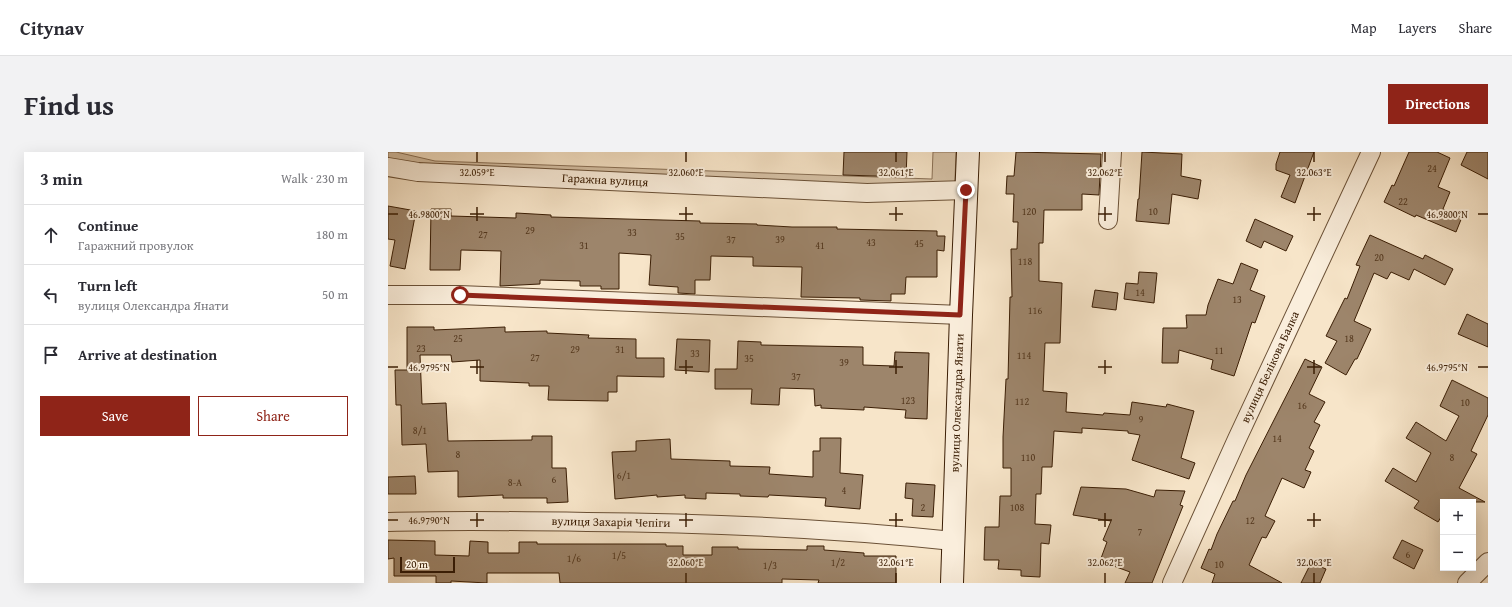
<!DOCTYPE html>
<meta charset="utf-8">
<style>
body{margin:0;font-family:"Gentium Book Plus",serif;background:#f2f2f3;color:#2b2b33}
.controls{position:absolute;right:12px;bottom:12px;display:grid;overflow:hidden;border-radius:0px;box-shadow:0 4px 16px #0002}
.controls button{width:36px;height:36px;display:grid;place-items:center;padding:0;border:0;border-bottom:1px solid #e1e1e2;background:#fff;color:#2b2b33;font:20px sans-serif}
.scale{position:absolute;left:12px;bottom:10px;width:55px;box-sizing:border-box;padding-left:4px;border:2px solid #3b1e05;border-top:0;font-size:11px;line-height:14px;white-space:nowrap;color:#3b1e05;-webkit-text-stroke:3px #faeedc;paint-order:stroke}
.stop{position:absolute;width:12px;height:12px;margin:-9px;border:3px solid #8f2418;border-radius:50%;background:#fff}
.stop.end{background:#8f2418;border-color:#fff;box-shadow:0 1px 4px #0008}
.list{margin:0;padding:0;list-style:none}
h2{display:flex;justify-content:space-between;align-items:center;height:52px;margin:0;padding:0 16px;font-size:17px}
h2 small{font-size:13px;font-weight:400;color:#7c7c81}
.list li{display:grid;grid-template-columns:26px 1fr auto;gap:12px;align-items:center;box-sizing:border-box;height:60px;padding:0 16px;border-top:1px solid #e1e1e2}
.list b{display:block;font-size:15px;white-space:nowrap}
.list p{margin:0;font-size:13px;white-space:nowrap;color:#7c7c81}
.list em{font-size:13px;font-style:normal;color:#7c7c81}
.actions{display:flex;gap:8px;padding:12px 16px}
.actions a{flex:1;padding:9px 0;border:1px solid #8f2418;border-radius:0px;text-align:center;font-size:14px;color:#8f2418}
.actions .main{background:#8f2418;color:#fff}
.icon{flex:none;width:22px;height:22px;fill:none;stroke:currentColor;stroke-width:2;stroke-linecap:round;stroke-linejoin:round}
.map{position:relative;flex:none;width:1100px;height:431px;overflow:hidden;border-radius:0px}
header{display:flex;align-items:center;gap:24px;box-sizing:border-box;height:56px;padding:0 20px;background:#fff;border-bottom:1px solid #e1e1e2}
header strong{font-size:19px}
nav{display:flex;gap:22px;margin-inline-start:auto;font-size:14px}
.intro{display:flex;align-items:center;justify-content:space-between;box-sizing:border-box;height:96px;padding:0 24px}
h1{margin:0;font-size:28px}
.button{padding:10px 18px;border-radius:0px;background:#8f2418;color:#fff;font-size:14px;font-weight:700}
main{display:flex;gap:24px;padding:0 24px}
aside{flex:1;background:#fff;border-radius:0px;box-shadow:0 4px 16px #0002}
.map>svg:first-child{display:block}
</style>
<header>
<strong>Citynav</strong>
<nav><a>Map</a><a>Layers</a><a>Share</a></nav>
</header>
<div class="intro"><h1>Find us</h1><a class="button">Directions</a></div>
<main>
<aside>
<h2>3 min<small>Walk · 230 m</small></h2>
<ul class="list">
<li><svg class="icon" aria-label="ahead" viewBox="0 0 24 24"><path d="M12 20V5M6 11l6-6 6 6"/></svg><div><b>Continue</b><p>Гаражний провулок</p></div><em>180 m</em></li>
<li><svg class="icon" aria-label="left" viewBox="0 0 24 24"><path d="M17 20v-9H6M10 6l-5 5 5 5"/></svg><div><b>Turn left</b><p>вулиця Олександра Янати</p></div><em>50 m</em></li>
<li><svg class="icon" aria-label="arrive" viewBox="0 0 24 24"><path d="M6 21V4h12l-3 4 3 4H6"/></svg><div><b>Arrive at destination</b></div></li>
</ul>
<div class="actions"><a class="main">Save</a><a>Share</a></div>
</aside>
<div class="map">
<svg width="1100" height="431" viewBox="0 0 1100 431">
<rect width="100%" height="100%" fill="#f7e5c9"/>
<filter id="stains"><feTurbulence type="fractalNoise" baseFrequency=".005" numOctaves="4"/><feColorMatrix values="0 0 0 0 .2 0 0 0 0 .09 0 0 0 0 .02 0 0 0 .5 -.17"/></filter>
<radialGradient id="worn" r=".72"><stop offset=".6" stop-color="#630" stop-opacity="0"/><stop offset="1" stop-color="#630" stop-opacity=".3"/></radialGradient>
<path fill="#d7c3a8" stroke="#897056" d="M0,0h8l39,9 497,18 1,-27h23l-1,28 -2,4 -86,3 -479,-25z"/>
<g fill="#9d856b" stroke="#3b1e05">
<path d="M456,0h63l-1,25 -63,-2z"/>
<path d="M628,0l85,2 -2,41 -17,-1v16h-38l-1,33h-4v38l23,2 -2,60h-15l-2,48 24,2 -1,19 37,3 1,-2 26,2 2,-13 34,5 1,-3 27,7 -13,47 14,5 -6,16 -57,-19 8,-25 -12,-2v-2l-46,-3v5l-28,-2 -2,36h-10l-1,27h-5l-1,30 16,1 -2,19 -8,-1 -1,34 -19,-1v-6l-23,-1 1,-9h-15l1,-33h14l1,-31h11v-28h-8v-31l3,-58h2l2,-82h2l-1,-48h6l1,-27h-5l1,-28h-8l1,-18h7z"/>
<path d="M754,0l40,2 -1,22 20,4 -3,19 -26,-5 -3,30 -33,-3 2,-22h1z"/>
<path d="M892,0h34l-19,51 -14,-6 9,-22 -14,-5v-6z"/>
<path d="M1021,0h28l13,6 -12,29 12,5 -7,17 19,8 -6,15 -40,-17 -1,2 -31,-15 8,-17 2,1z"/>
<path d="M1079,0h21v27l-27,-14z"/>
<path d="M0,54l28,5 -11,58 -15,-3 5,-26 -7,-1z"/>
<path d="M43,57h20v7l65,2v-5l35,2v2l149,4v2l57,1v1l35,2h45v2l100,2v5h8l-1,15 -7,-1v27h-31l-1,17h-14v7l-31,-1v-2l-59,-1 1,-30 -49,-1v-9l-42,-1 -1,24h-15v14l-17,-1v-6l-29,-2 2,-30 -32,-2v36h-18v-3h-21v-5l-40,-1v4l-40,2 1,-35 -40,-1 -1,20h-30z"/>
<path d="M867,67l38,17 -7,15 -22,-10 -3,7 -15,-7z"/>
<path d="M982,83l53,24 2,-4 28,14 -8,16 -31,-16 -5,11 -18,-8 -4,7 -13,-6 -20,48 17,8 -14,30h-2l-9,16 -21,-12 12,-22 -11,-5 19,-38 2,1 13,-33 -4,-1z"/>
<path d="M853,111l17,7 -8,20 15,6 -10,27 -3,-1 -18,54 -23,-7 2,-9 -34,-10 -1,13h-16l1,-35h24l-1,-13h20l2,-10 10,-26 15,5z"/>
<path d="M751,120l18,1 -3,30 -30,-4 2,-16 12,1z"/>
<path d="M707,138l23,3 -2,17 -24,-3z"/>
<path d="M1079,162l21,10v23l-30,-13z"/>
<path d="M19,175h27v3l71,-3v5l42,-1v2l42,2 -1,3 48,1v19h28v19l-47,-1v16h-9v9l-60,-1 1,-14h-20v-3l-49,-2v-21l-28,2 -1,-7h-31l2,49 24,-1 2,38 84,-1v-4h20v32h14l2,34 -21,1v-5h-44v-3l-45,2v-26l-30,1 -2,-28 -24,1 -1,-40h-5l-1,-35h12z"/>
<path d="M289,187l33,1 -1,32 -34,-2z"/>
<path d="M350,189l23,1v3l102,2v18l31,1 1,-14 34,1 -2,66 -22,-1 1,-8 -42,-3v3l-43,-2v-3l-6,1 -1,-17 -34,-1 -1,17 -28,-1 1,-15h-37v-20h22z"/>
<path d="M917,207l17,8 -13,27 16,8 -11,20 6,3 -11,23 5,3 -9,19 6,2 -7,16 -22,-10 -17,38 10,5 -9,17 -4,-1 -13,28 33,18h-70l3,-9 -14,-6 8,-19 2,1 6,-16 16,-33h2l11,-26z"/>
<path d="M1064,228l36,18v17l-17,36 6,3 -18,34 26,14h-42v12l-5,8 -24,-14 5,-7 -34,-20 8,-13 23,14 15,-29 -25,-15 10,-16 30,19 13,-25 -19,-10z"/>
<path d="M432,286h21l-1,35 23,2 -3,34 -35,-3 1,-8 -57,-3 -1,2 -28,-1v-2l-34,-1v6l-21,-1v-3l-28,2v-2l-42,4 -3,-47 24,-1v-10l34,-2 1,20 59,2v5l40,1 -1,7 44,3v-26h7z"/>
<path d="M27,324l1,18h-28v-17z"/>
<path d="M518,331l29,2 -2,32 -21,-1 1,-17 -8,-1z"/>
<path d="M693,335l45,2 28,8 2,-7 29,1 -5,14 3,1 -31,77h-27l5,-11 -30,-11 7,-19 -4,-2 8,-19 -38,-6z"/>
<path d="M0,388l47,1v14l34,1 1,-15 18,1v11h31v-11h18v2h129v2h17v9h29v-8h26v2l69,1v-4h17v4l40,3v3h32v27h-78l1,-3 -37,-1v4h-222l-1,-10h-72v10l-36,-2v2h-15v-7h-42v-18l-6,1z"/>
<path d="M1014,388l21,10 -9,19 -21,-11z"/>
<path d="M923,411l15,6 -6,14h-19z"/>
</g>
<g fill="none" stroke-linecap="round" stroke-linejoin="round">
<defs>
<g id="street">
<path d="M0,15l30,5 449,21 99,-3"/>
<path d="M720,68l4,-68"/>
<path d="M0,143h71l502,20"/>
<path d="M0,370c67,-2 133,-1 199,0 123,1 244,6 366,19"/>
<path d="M784,431l65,-144 134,-287"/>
<path d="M1079,431l21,-21"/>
</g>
<path id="secondary" d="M564,431l9,-268 7,-163"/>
</defs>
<use href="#street" stroke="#6a5036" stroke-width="20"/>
<use href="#secondary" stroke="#3b1e05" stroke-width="24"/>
<use href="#street" stroke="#faeedc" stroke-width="18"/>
<use href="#secondary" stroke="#faeedc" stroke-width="22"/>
</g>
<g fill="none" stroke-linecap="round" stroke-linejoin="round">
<path stroke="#8f2418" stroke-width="5" d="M72,143l500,20 6,-125"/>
</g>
<path fill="none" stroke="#3b1e05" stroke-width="1.5" d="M89,0v10M298,0v10M508,0v10M717,0v10M926,0v10M89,55v14M298,55v14M508,55v14M717,55v14M926,55v14M0,62h10M82,62h14M291,62h14M501,62h14M710,62h14M919,62h14M1090,62h10M89,208v14M298,208v14M508,208v14M717,208v14M926,208v14M0,215h10M82,215h14M291,215h14M501,215h14M710,215h14M919,215h14M1090,215h10M89,361v14M298,361v14M508,361v14M717,361v14M926,361v14M0,368h10M82,368h14M291,368h14M501,368h14M710,368h14M919,368h14M298,421v10M508,421v10M717,421v10M926,421v10"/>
<g text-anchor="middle" stroke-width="4" stroke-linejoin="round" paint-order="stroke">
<g font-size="10" fill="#54381e">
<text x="1044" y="20">24</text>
<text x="1015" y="53">22</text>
<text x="641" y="63">120</text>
<text x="765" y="63">10</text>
<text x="142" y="82">29</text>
<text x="244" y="84">33</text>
<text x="95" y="86">27</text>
<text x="292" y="88">35</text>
<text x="343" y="91">37</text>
<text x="392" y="91">39</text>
<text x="483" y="94">43</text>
<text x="531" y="95">45</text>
<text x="196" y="97">31</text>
<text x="432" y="97">41</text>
<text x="991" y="109">20</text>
<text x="637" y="113">118</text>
<text x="752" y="144">14</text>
<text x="849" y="151">13</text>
<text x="647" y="162">116</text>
<text x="70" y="190">25</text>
<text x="961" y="190">18</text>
<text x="33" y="200">23</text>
<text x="187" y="201">29</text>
<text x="232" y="201">31</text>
<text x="831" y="202">11</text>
<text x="307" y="205">33</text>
<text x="636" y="207">114</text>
<text x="147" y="209">27</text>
<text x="361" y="210">35</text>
<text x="456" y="214">39</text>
<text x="408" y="228">37</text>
<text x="520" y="252">123</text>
<text x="634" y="253">112</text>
<text x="1077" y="254">10</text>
<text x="914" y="257">16</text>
<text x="753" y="271">9</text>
<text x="32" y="282">8/1</text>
<text x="889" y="290">14</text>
<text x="70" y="306">8</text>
<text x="640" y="309">110</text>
<text x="1064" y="309">8</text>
<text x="236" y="327">6/1</text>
<text x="166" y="331">6</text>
<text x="127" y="334">8-А</text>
<text x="456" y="342">4</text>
<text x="535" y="359">2</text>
<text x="629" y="359">108</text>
<text x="862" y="372">12</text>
<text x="752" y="383">7</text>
<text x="1020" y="406">6</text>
<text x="231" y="407">1/5</text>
<text x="186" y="410">1/6</text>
<text x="450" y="414">1/2</text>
<text x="831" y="416">10</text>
<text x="382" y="417">1/3</text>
</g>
<g font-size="12" fill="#3b1e05" stroke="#faeedc">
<text transform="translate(217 28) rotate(3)" y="4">Гаражна вулиця</text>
<text transform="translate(882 215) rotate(-65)" y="4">вулиця Белікова Балка</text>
<text transform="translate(569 251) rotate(-88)" y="4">вулиця Олександра Янати</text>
<text transform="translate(223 370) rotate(1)" y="4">вулиця Захарія Чепіги</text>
</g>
</g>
<g font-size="10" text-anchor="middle" fill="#3b1e05" stroke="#faeedc" stroke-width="4" stroke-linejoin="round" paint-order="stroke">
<text x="89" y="24">32.059°E</text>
<text x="298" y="24">32.060°E</text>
<text x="508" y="24">32.061°E</text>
<text x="717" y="24">32.062°E</text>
<text x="926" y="24">32.063°E</text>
<text x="41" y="66">46.9800°N</text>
<text x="1059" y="66">46.9800°N</text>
<text x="41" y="219">46.9795°N</text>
<text x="1059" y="219">46.9795°N</text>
<text x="41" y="372">46.9790°N</text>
<text x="298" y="414">32.060°E</text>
<text x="508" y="414">32.061°E</text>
<text x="717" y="414">32.062°E</text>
<text x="926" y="414">32.063°E</text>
</g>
<rect width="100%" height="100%" filter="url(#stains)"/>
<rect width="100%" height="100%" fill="url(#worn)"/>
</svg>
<div class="controls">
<button>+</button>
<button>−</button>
</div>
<div class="scale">20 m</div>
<div class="stop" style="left:72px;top:143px"></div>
<div class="stop end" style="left:578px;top:38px"></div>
</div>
</main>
